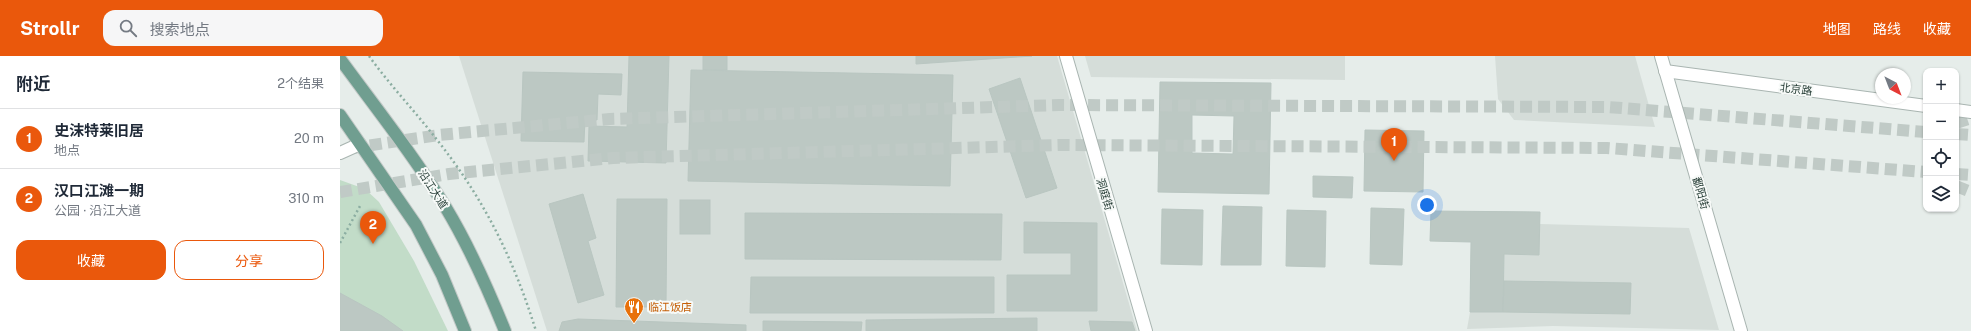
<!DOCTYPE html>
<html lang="zh">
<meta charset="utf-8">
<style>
body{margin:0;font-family:"Public Sans","Noto Sans SC",sans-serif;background:#f6f6f7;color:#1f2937}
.controls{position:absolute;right:12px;top:12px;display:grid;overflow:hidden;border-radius:8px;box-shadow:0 1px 3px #0004}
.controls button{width:36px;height:36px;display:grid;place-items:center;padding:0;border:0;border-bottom:1px solid #e0e1e3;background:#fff;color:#1f2937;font:20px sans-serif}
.compass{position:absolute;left:1535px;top:12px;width:36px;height:36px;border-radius:50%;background:#fff;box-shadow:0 1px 3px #0004;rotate:138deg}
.you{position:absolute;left:1087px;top:149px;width:14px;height:14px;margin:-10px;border:3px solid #fff;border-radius:50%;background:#1a73e8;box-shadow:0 0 0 6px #1a73e833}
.badge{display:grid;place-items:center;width:26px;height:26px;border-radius:50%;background:#ea580c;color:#fff;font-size:13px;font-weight:700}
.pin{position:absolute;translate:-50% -33px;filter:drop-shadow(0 1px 2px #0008)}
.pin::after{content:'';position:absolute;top:21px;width:14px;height:12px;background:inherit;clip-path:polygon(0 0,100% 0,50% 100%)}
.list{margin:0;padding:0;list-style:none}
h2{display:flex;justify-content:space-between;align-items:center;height:52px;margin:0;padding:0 16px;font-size:17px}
h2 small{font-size:13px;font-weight:400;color:#747a83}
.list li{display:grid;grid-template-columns:26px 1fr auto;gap:12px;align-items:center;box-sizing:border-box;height:60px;padding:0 16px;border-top:1px solid #e0e1e3}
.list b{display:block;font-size:15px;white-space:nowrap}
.list p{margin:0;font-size:13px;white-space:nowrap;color:#747a83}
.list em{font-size:13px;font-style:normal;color:#747a83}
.actions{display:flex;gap:8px;padding:12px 16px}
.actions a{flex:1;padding:9px 0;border:1px solid #ea580c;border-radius:12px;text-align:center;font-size:14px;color:#ea580c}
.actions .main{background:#ea580c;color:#fff}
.icon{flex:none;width:22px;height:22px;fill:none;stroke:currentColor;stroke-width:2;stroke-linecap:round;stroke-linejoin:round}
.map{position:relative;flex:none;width:1631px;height:275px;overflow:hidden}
header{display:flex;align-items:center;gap:24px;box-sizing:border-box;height:56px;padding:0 20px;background:#ea580c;color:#fff}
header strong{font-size:19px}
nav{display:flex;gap:22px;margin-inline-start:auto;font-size:14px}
.search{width:280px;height:36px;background:#f6f6f7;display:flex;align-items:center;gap:10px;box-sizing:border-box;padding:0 14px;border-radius:12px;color:#747a83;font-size:15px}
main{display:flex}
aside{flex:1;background:#fff}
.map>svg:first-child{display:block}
</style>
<header>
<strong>Strollr</strong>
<div class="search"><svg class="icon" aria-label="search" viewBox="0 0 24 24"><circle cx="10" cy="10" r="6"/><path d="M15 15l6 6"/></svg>搜索地点</div>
<nav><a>地图</a><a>路线</a><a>收藏</a></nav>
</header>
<main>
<aside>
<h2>附近<small>2个结果</small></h2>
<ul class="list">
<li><span class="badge">1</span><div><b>史沫特莱旧居</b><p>地点</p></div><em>20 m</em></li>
<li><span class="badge">2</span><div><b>汉口江滩一期</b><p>公园 · 沿江大道</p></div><em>310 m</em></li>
</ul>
<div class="actions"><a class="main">收藏</a><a>分享</a></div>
</aside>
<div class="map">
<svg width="1631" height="275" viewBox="0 0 1631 275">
<rect width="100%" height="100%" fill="#e6edea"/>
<g fill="#d5ddd9">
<path d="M119,0h598l80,275h-590z"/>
<path d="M745,0h260v24l-254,-3z"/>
<path d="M1155,0h140l20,71 -141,-7 -16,-21z"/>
<path d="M1091,155l109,1v12l149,4 30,102 -166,-4 -86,3 3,-17 1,-70 -41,-1z"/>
</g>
<path fill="#c2dcc8" d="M0,124l25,9 14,13 35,59 34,70h-108z"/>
<g fill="#bcc8c3" stroke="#b9c6c1" fill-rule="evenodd">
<path d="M289,0h40l-3,107 -78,-2 1,-35 38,1z"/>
<rect x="363" y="0" width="24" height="14"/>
<path d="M576,0h116l-116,8z"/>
<path d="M351,14l262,5 -3,111 -262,-5z"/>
<path d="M183,16l99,2 -1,21 -23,-1 -1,26 -12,-1 -1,23 -63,-1z"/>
<path d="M680,22l37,110 -31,10 -37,-109z"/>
<path d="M820,26l111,1 -2,111 -111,-2zM852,59l42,1 -1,38 -41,-1z"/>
<path d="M1025,74l59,1 -1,61 -59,-1z"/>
<path d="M973,120l40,1 -1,21 -39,-1z"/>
<path d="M243,138l13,44 -8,3 16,54 -26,8 -29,-99z"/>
<path d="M277,143h50l-1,108h-50z"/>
<rect x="340" y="144" width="30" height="34"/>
<path d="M883,150l39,1 -1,58h-40z"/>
<path d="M1031,152l33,1 -2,56 -32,-1z"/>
<path d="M822,153l41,1 -1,55 -41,-1z"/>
<path d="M947,154l39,1 -1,56 -39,-1z"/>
<path d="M1091,155l109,1 -1,43 -35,-1 -1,58h-33l1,-70 -41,-1z"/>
<path d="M405,157l257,1 -1,46 -256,-1z"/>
<path d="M684,166l73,1v88h-90v-36h64v-22h-47z"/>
<path d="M411,221h243v36h-244z"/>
<path d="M1164,225l127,2 -1,31 -127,-2z"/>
<path d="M0,237l42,23 21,15h-63z"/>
<path d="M697,262v13h-171v-11z"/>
<path d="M238,263l168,6v6h-187l3,-9z"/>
<path d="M423,265l99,1 -1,9h-98z"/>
<path d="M749,265l43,1 3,9h-44z"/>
</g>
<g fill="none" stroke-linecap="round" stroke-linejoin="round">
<g stroke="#c0cac6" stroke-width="12" stroke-dasharray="12 6" stroke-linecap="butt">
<path d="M1616,67l15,-5"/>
<path d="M1616,78l15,1"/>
<path d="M12,92l87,-13 171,-16 449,-14 549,2 318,25"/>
<path d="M1616,118l15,1"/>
<path d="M1616,130l15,6"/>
<path d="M0,136l109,-18 164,-16 447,-13 547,3 319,24"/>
</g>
<defs>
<g id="minor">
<path d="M726,0l80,275"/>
<path d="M1321,0l80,275"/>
<path d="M1325,15l261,35"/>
<path d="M1616,54l15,2"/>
<path d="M0,97l20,-9"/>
</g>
<g id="major">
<path d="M0,3c36,49 74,97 106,149 23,38 42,81 59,123"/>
<path d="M0,59l76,110 26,50 23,56"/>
</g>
</defs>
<use href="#minor" stroke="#a9b5b1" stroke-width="14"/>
<use href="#major" stroke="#c3c9c7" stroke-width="14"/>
<g stroke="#8bada1" stroke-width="2.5" stroke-dasharray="2 3" stroke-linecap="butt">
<path d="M29,0c20,28 44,53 65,80 49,61 79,121 102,195"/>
<path d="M0,187l20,-37"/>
</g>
<use href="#minor" stroke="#fff" stroke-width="12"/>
<use href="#major" stroke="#709e90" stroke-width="12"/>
</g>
<defs>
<symbol id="restaurant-pin" viewBox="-11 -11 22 30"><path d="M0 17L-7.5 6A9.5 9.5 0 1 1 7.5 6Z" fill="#e8710a" stroke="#f7faf8"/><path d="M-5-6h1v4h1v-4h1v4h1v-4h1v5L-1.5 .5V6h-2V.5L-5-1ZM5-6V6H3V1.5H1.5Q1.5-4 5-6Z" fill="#fff"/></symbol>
</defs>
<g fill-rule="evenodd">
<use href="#restaurant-pin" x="283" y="240" width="22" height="30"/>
</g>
<g text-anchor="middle" stroke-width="4" stroke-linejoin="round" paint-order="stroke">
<g font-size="11" fill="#273e37" stroke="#f7faf8">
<text transform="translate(1456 33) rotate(7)" y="4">北京路</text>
<text transform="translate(93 133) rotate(57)" y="4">沿江大道</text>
<text transform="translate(1361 137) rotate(74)" y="4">鄱阳街</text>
<text transform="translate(765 138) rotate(73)" y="4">洞庭街</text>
</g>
<g font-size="11" fill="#c56008" stroke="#f7faf8" text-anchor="start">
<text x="308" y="255">临江饭店</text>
</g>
</g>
</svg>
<div class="controls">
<button>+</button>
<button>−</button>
<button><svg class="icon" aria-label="locate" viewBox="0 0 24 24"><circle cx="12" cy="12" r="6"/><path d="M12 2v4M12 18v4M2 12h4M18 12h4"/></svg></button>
<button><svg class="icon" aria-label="layers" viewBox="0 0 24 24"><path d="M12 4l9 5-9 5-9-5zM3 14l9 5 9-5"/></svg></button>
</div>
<svg class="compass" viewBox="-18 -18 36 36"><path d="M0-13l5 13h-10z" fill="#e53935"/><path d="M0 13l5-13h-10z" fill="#747a83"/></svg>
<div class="you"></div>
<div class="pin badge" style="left:1054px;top:105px">1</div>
<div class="pin badge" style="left:33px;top:188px">2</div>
</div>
</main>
